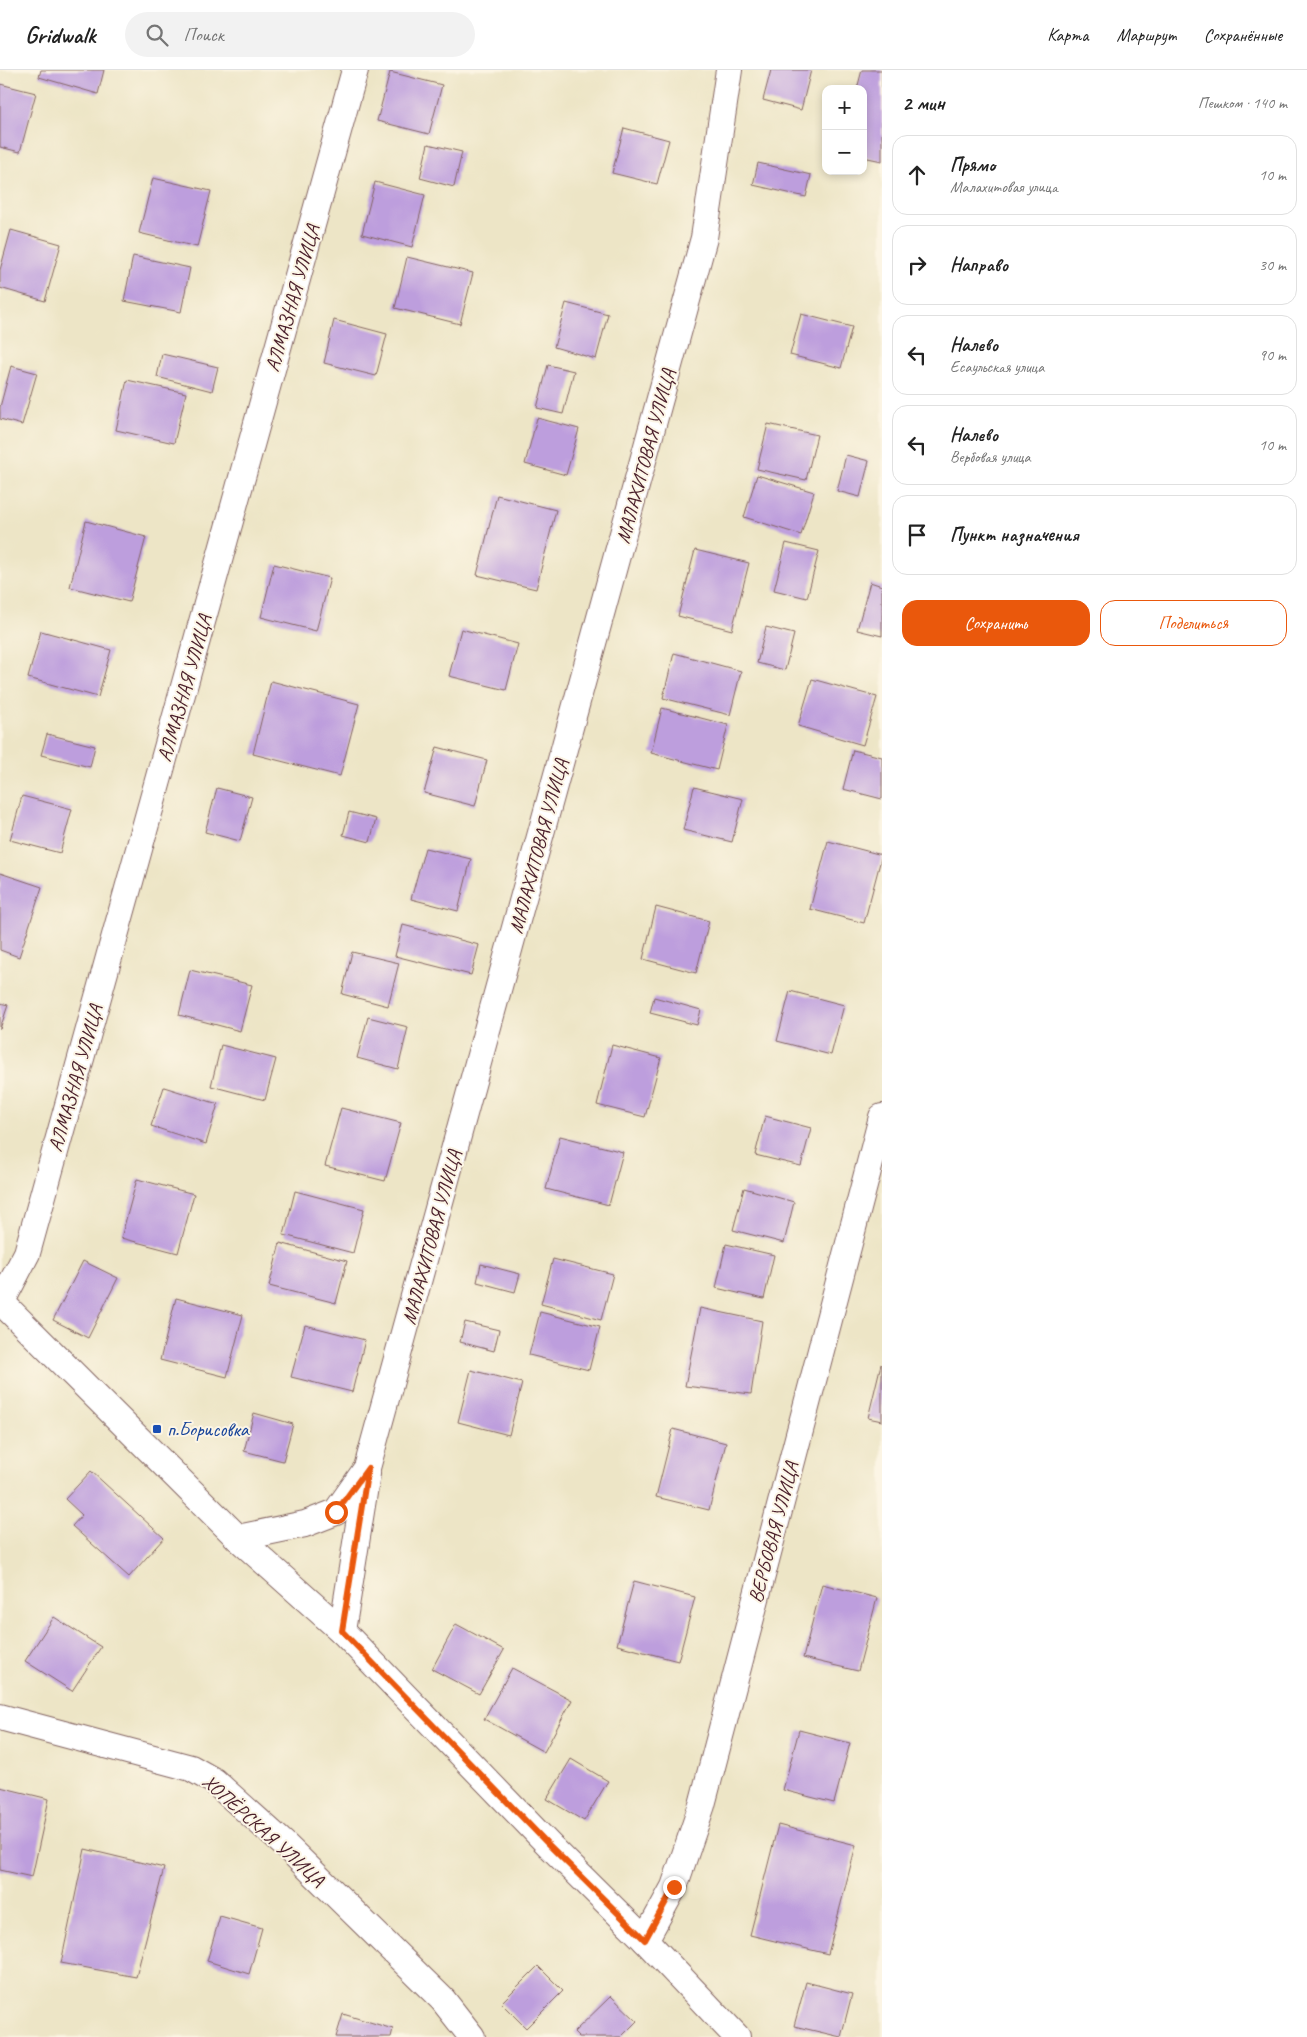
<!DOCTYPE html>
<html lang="ru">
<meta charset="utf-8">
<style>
body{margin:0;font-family:Caveat,sans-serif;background:#f2f2f2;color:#222}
.controls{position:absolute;right:15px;top:15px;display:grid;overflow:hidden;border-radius:10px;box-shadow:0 2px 8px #0003}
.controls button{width:45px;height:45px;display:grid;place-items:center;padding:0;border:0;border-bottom:1px solid #e0e0e0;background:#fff;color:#222;font:25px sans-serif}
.stop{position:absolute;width:15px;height:15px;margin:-11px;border:4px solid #ea580c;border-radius:50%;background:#fff}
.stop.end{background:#ea580c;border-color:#fff;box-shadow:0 1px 5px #0008}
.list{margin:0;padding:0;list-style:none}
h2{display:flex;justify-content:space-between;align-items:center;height:65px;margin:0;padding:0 20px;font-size:21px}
h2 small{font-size:16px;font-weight:400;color:#767676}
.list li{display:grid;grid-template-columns:32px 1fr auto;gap:15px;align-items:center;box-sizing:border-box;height:80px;margin:0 10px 10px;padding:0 10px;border:1px solid #e0e0e0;border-radius:15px}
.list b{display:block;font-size:19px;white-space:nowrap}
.list p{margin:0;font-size:16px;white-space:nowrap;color:#767676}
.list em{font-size:16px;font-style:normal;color:#767676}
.actions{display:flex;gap:10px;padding:15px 20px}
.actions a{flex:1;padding:11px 0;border:1px solid #ea580c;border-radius:15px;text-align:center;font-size:18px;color:#ea580c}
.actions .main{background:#ea580c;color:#fff}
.icon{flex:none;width:28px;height:28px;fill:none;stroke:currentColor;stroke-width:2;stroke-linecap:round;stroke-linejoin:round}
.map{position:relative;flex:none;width:882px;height:1967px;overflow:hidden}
header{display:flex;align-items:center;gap:30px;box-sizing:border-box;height:70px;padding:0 25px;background:#fff;border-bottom:1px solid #e0e0e0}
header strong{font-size:24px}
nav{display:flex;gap:28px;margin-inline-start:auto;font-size:18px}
.search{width:350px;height:45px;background:#f2f2f2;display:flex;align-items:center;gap:12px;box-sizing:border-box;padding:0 18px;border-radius:28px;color:#767676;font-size:19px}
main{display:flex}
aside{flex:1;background:#fff}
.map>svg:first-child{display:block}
</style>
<header>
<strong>Gridwalk</strong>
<div class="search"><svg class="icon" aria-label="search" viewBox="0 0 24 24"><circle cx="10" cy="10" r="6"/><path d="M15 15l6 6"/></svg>Поиск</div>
<nav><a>Карта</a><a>Маршрут</a><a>Сохранённые</a></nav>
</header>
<main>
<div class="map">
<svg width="882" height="1967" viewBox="0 0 882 1967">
<rect width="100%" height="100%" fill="#fcf5e5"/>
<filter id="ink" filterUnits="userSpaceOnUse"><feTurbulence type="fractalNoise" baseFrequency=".02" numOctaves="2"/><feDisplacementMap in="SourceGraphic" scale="10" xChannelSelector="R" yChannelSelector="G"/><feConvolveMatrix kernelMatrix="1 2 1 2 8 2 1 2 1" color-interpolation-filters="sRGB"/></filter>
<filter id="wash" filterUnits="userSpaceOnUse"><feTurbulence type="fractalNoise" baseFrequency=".0096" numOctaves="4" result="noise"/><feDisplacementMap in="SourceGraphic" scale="20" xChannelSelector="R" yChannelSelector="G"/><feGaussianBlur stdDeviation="1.12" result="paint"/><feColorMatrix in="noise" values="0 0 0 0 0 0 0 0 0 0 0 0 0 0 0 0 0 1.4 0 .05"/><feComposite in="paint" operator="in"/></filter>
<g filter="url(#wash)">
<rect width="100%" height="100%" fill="#ede5c6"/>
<g id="blocks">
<g fill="#bd9edd">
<path d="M41,0h63l-6,24 -59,-17z"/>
<path d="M771,0h40l-10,40 -38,-10z"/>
<path d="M862,0h20v91l-19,-4v-68h-6z"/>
<path d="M390,2l52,13 -13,49 -52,-13z"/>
<path d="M0,14l36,9 -16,59 -20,-5z"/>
<path d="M624,58l45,12 -12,44 -45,-11z"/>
<path d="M428,74l34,8 -8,35 -34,-9z"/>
<path d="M758,93l53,12 -5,22 -53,-12z"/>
<path d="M153,108l58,13 -14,56 -58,-14z"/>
<path d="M375,112l50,13 -13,52 -50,-13z"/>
<path d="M11,160l50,14 -16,57 -45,-13v-18z"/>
<path d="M133,186l57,12 -9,44 -57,-11z"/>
<path d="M407,187l66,16 -13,51 -65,-16z"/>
<path d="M566,233l42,11 -12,45 -42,-12z"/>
<path d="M801,244l51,13 -11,41 -51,-13z"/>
<path d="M334,250l53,14 -11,42 -52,-13z"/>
<path d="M162,284l56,13 -6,24 -55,-14z"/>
<path d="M548,295l26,6 -11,43 -26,-6z"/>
<path d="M11,296l26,7 -15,52 -22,-6v-12z"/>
<path d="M127,310l59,13 -12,50 -58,-13z"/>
<path d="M537,348l42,11 -13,46 -41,-11z"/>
<path d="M768,354l49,11 -11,45 -49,-11z"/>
<path d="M846,385l23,6 -9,36 -23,-6z"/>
<path d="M757,405l57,17 -13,43 -57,-18z"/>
<path d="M497,425l59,15 -20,79 -59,-14z"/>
<path d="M86,451l60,16 -17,65 -59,-15z"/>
<path d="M786,473l33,8 -12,47 -33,-8z"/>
<path d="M695,480l54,13 -17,67 -54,-14z"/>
<path d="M274,494l56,14 -14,53 -55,-14z"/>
<path d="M870,512l12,4v50l-25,-6z"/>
<path d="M766,557l28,7 -9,36 -28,-7z"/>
<path d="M461,559l57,15 -12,46 -57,-14z"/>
<path d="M41,561l70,19 -13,47 -70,-19z"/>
<path d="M674,583l67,18 -11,44 -67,-17z"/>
<path d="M812,609l65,18 -14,48 -65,-19z"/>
<path d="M271,611l88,23 -19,72 -87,-22z"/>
<path d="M662,638l66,17 -11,45 -66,-17z"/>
<path d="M47,664l48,12 -5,21 -49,-12z"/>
<path d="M437,677l50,13 -12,46 -51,-13z"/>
<path d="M853,680l29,7v42l-39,-10z"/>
<path d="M694,717l49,12 -11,43 -49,-12z"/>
<path d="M217,718l35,9 -12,44 -35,-9z"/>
<path d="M22,726l50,13 -12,44 -50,-13z"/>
<path d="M349,742l27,7 -6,23 -27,-7z"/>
<path d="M828,771l54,14 -18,68 -54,-14z"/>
<path d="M425,778l46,11 -13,52 -47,-12z"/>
<path d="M0,803l42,14 -23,70 -19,-7z"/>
<path d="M656,837l53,14 -13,52 -53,-14z"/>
<path d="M403,855l76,20 -8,30 -76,-19z"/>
<path d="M352,882l47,11 -11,43 -46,-12z"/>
<path d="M190,900l62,15 -12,46 -61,-16z"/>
<path d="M790,921l54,14 -13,50 -54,-14z"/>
<path d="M654,927l47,13 -4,15 -47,-12z"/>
<path d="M0,933l8,2 -8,24z"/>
<path d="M368,947l40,10 -10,42 -41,-11z"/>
<path d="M221,975l55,14 -11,41 -54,-14z"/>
<path d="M612,975l49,13 -16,59 -48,-12z"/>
<path d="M164,1017l54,17 -12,40 -55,-18z"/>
<path d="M341,1038l60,15 -16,58 -60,-15z"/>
<path d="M765,1046l46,12 -10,38 -46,-11z"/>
<path d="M560,1066l63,16 -14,53 -63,-16z"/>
<path d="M137,1109l57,15 -16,59 -57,-15z"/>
<path d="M744,1118l50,14 -10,41 -51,-13z"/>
<path d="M295,1121l69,18 -11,44 -69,-18z"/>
<path d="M280,1173l67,18 -11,42 -67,-17z"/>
<path d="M726,1174l48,11 -10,44 -48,-11z"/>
<path d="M553,1189l60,15 -12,46 -60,-16z"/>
<path d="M83,1191l35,17 -30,60 -35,-18z"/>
<path d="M481,1194l39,10 -5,18 -38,-10z"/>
<path d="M176,1228l67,17 -16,62 -67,-17z"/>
<path d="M700,1238l62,13 -11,73 -66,-8z"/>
<path d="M540,1242l60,15 -11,43 -60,-15z"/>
<path d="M465,1252l34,8 -5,21 -34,-9z"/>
<path d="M305,1255l60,15 -13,52 -61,-15z"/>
<path d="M881,1294l1,1v56l-14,-3z"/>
<path d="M471,1300l51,13 -13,52 -51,-13z"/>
<path d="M254,1343l39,11 -10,37 -39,-10z"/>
<path d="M673,1359l53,14 -17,67 -53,-13z"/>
<path d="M91,1401l73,67 -35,39 -57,-51 10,-11 -17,-16z"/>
<path d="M634,1511l61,16 -17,64 -61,-16z"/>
<path d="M822,1514l55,14 -19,73 -55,-13z"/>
<path d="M54,1547l47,30 -29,44 -47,-30z"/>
<path d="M456,1554l48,26 -25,44 -47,-25z"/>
<path d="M512,1598l60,32 -28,52 -60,-33z"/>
<path d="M799,1660l51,13 -16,60 -51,-13z"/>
<path d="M571,1689l37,22 -24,40 -37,-22z"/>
<path d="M0,1717l49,12 -17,78 -32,-7z"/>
<path d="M778,1755l78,20 -28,109 -78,-19z"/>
<path d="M85,1779l79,19 -28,109 -75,-14z"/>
<path d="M220,1846l42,12 -13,46 -42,-13z"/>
<path d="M538,1896l25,25 -37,37 -25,-25z"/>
<path d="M806,1912l46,12 -11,43 -47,-11z"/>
<path d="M611,1926l26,25 -16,16h-42l-5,-5z"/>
<path d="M343,1944l50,15 -2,8h-55z"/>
</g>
</g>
</g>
<g filter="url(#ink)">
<use href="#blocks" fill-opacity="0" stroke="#836461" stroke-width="1"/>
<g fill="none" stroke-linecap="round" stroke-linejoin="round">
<defs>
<g id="street">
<path d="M0,1231l238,237 104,93 207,214 96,95 92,97"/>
<path d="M0,1235l27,-52 328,-1183"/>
<path d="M238,1468l67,-14 31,-12 31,-44 337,-1230 25,-168"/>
<path d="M342,1561l25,-157"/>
<path d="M0,1647l191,51 23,13 71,64 158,155 29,37"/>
<path d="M645,1870l29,-53 28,-82 180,-688"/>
</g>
</defs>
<use href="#street" stroke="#836461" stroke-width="28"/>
<use href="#street" stroke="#fff" stroke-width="26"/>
</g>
</g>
<g fill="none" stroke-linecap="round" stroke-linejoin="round" filter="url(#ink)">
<path stroke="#ea580c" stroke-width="6" d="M336,1442l32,-44 -26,163 207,214 96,95 29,-53"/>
</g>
<rect fill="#1a4fb4" stroke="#fcf5e5" stroke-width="2" x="152" y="1354" width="10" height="10" rx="2.5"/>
<g text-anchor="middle" stroke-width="4" stroke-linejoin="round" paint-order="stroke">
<g font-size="20" fill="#4a1f2b" stroke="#fcf5e5">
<text transform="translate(292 228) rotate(-74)" y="7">АЛМАЗНАЯ УЛИЦА</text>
<text transform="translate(645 386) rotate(-75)" y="7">МАЛАХИТОВАЯ УЛИЦА</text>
<text transform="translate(184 618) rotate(-74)" y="7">АЛМАЗНАЯ УЛИЦА</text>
<text transform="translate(538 776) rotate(-75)" y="7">МАЛАХИТОВАЯ УЛИЦА</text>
<text transform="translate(75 1008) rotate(-74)" y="7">АЛМАЗНАЯ УЛИЦА</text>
<text transform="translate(431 1167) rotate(-75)" y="7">МАЛАХИТОВАЯ УЛИЦА</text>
<text transform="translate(773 1462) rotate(-75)" y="7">ВЕРБОВАЯ УЛИЦА</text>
<text transform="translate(264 1760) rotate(42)" y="7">ХОПЁРСКАЯ УЛИЦА</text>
</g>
<g font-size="20" fill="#164399" stroke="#fcf5e5" text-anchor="start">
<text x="167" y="1366">п.Борисовка</text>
</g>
</g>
</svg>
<div class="controls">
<button>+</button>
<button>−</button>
</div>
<div class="stop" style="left:336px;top:1442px"></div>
<div class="stop end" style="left:674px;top:1817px"></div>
</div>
<aside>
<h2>2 мин<small>Пешком · 140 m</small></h2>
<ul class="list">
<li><svg class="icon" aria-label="ahead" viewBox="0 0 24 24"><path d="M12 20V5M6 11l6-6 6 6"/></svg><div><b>Прямо</b><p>Малахитовая улица</p></div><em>10 m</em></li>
<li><svg class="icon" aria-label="right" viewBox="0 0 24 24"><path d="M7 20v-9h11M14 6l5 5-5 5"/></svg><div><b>Направо</b></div><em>30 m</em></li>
<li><svg class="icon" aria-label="left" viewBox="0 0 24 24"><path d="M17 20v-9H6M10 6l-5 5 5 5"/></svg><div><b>Налево</b><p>Есаульская улица</p></div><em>90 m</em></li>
<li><svg class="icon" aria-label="left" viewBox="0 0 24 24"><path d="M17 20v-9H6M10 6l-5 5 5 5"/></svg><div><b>Налево</b><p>Вербовая улица</p></div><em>10 m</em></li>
<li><svg class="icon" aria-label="arrive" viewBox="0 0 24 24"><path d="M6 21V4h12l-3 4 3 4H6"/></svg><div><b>Пункт назначения</b></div></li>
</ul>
<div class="actions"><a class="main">Сохранить</a><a>Поделиться</a></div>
</aside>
</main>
